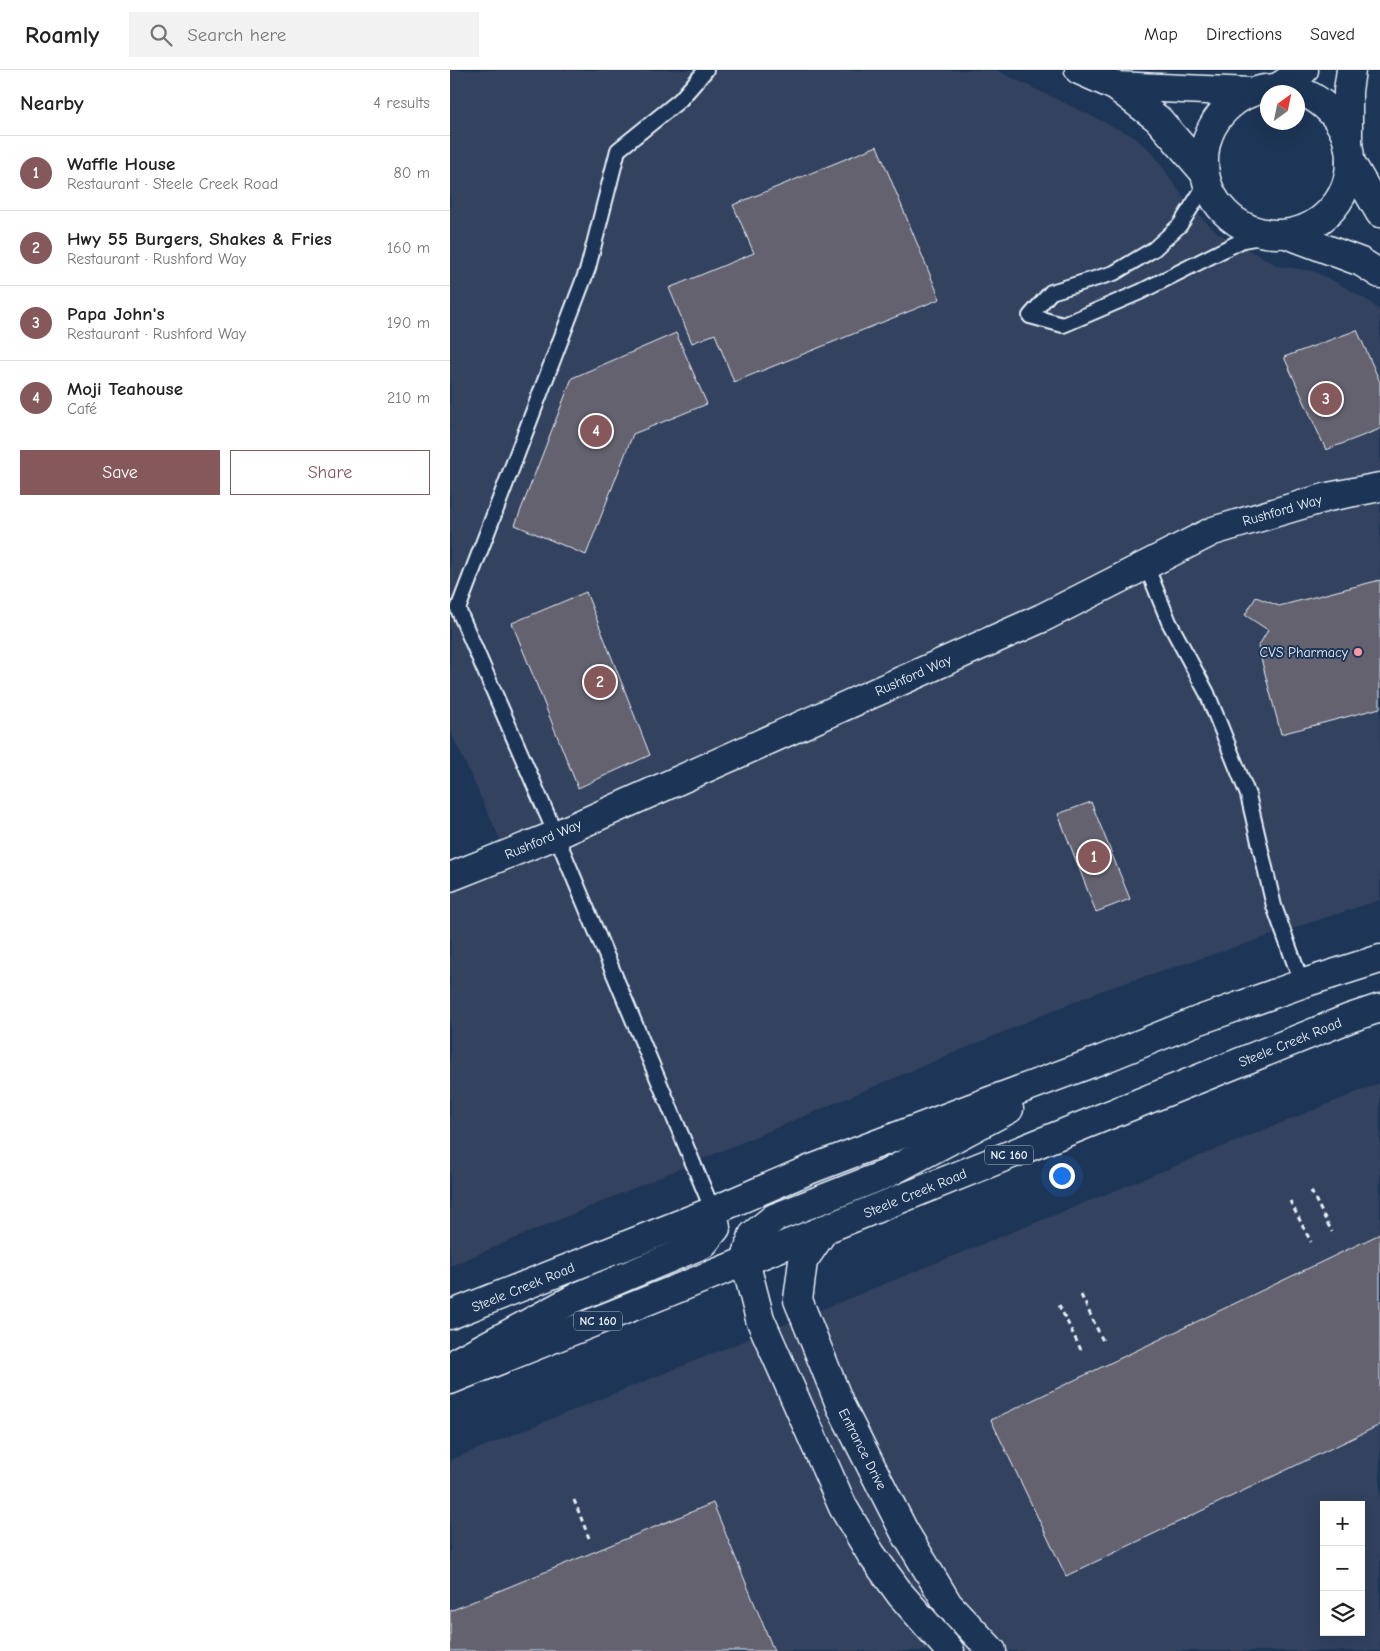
<!DOCTYPE html>
<meta charset="utf-8">
<style>
body{margin:0;font-family:"Comic Neue",sans-serif;background:#f2f2f2;color:#222}
.controls{position:absolute;right:15px;bottom:15px;display:grid;overflow:hidden;border-radius:0px;box-shadow:0 5px 20px #0002}
.controls button{width:45px;height:45px;display:grid;place-items:center;padding:0;border:0;border-bottom:1px solid #e0e0e0;background:#fff;color:#222;font:25px sans-serif}
.compass{position:absolute;left:810px;top:15px;width:45px;height:45px;border-radius:50%;background:#fff;box-shadow:0 5px 20px #0002;rotate:33deg}
.you{position:absolute;left:611px;top:1105px;width:18px;height:18px;margin:-12px;border:4px solid #fff;border-radius:50%;background:#1a73e8;box-shadow:0 0 0 8px #1a73e833}
.badge{display:grid;place-items:center;width:32px;height:32px;border-radius:50%;background:#85585c;color:#fff;font-size:16px;font-weight:700}
.pin{position:absolute;translate:-50% -50%;border:2px solid #fff;box-shadow:0 1px 5px #0006}
.list{margin:0;padding:0;list-style:none}
h2{display:flex;justify-content:space-between;align-items:center;height:65px;margin:0;padding:0 20px;font-size:21px}
h2 small{font-size:16px;font-weight:400;color:#767676}
.list li{display:grid;grid-template-columns:32px 1fr auto;gap:15px;align-items:center;box-sizing:border-box;height:75px;padding:0 20px;border-top:1px solid #e0e0e0}
.list b{display:block;font-size:19px;white-space:nowrap}
.list p{margin:0;font-size:16px;white-space:nowrap;color:#767676}
.list em{font-size:16px;font-style:normal;color:#767676}
.actions{display:flex;gap:10px;padding:15px 20px}
.actions a{flex:1;padding:11px 0;border:1px solid #85585c;border-radius:0px;text-align:center;font-size:18px;color:#85585c}
.actions .main{background:#85585c;color:#fff}
.icon{flex:none;width:28px;height:28px;fill:none;stroke:currentColor;stroke-width:2;stroke-linecap:round;stroke-linejoin:round}
.map{position:relative;flex:none;width:930px;height:1581px;overflow:hidden}
header{display:flex;align-items:center;gap:30px;box-sizing:border-box;height:70px;padding:0 25px;background:#fff;border-bottom:1px solid #e0e0e0}
header strong{font-size:24px}
nav{display:flex;gap:28px;margin-inline-start:auto;font-size:18px}
.search{width:350px;height:45px;background:#f2f2f2;display:flex;align-items:center;gap:12px;box-sizing:border-box;padding:0 18px;border-radius:0px;color:#767676;font-size:19px}
main{display:flex}
aside{flex:1;background:#fff}
.map>svg:first-child{display:block}
</style>
<header>
<strong>Roamly</strong>
<div class="search"><svg class="icon" aria-label="search" viewBox="0 0 24 24"><circle cx="10" cy="10" r="6"/><path d="M15 15l6 6"/></svg>Search here</div>
<nav><a>Map</a><a>Directions</a><a>Saved</a></nav>
</header>
<main>
<aside>
<h2>Nearby<small>4 results</small></h2>
<ul class="list">
<li><span class="badge">1</span><div><b>Waffle House</b><p>Restaurant · Steele Creek Road</p></div><em>80 m</em></li>
<li><span class="badge">2</span><div><b>Hwy 55 Burgers, Shakes &amp; Fries</b><p>Restaurant · Rushford Way</p></div><em>160 m</em></li>
<li><span class="badge">3</span><div><b>Papa John's</b><p>Restaurant · Rushford Way</p></div><em>190 m</em></li>
<li><span class="badge">4</span><div><b>Moji Teahouse</b><p>Café</p></div><em>210 m</em></li>
</ul>
<div class="actions"><a class="main">Save</a><a>Share</a></div>
</aside>
<div class="map">
<svg width="930" height="1581" viewBox="0 0 930 1581">
<rect width="100%" height="100%" fill="#1d3557"/>
<filter id="ink" filterUnits="userSpaceOnUse"><feTurbulence type="fractalNoise" baseFrequency=".02" numOctaves="2"/><feDisplacementMap in="SourceGraphic" scale="10" xChannelSelector="R" yChannelSelector="G"/><feConvolveMatrix kernelMatrix="1 2 1 2 8 2 1 2 1" color-interpolation-filters="sRGB"/></filter>
<g filter="url(#ink)">
<g fill="#33425e" fill-rule="evenodd">
<path d="M0,0h546l137,66 19,16 27,39 23,27 16,15 60,33 35,5 25,12 32,19 10,9v589l-280,91 -650,275v-381l60,-24 -60,-131z"/>
<path d="M930,1013v568h-930v-191zM874,1435h37v127h-37z"/>
</g>
<g fill="#656270" stroke="#e8f1f8">
<path d="M427,76l63,153 -206,83 -19,-48 -23,9 -23,-55 85,-35 -21,-48z"/>
<path d="M907,260l23,52v47l-54,21 -42,-93z"/>
<path d="M226,263l31,71 -74,30 -47,121 -71,-30 57,-147z"/>
<path d="M930,510v128l-99,26 -23,-87 10,-17 -23,-15 11,-18 23,9z"/>
<path d="M136,522l64,163 -72,33 -66,-165z"/>
<path d="M641,732l39,97 -34,13 -38,-98z"/>
<path d="M930,1164v191l-314,151 -75,-156z"/>
<path d="M263,1433l61,148h-324v-40z"/>
</g>
<g fill="none" stroke-linecap="round" stroke-linejoin="round">
<defs>
<g id="lane">
<path d="M256,0l-26,30 -62,50 -30,118 -130,341 98,226 157,376"/>
<path d="M756,114l-26,41 -26,24 -40,24 -63,19 -21,24 33,9 77,-33 103,-52 29,-5"/>
<path d="M696,495l23,57 38,71 41,102 26,111 27,75 3,2"/>
</g>
<g id="street">
<path d="M827,18l27,-18"/>
<path d="M898,74v-53l3,-21"/>
<path d="M0,807l106,-42 486,-217 171,-87 115,-34 52,-10"/>
<path d="M375,1159l-22,32 -5,39 43,107 63,124 44,73 44,47"/>
<path d="M295,1191l15,58 83,188 28,47 30,41 49,56"/>
</g>
<g id="secondary">
<path d="M629,0l36,16 43,33 46,53"/>
<path d="M665,16l136,6"/>
<circle cx="827" cy="91" r="73"/>
<path d="M900,91l30,52"/>
<path d="M839,165l72,27 19,12"/>
</g>
<g id="primary">
<path d="M295,1191l8,-26 21,-17 112,-44 123,-65"/>
<path d="M0,1245l263,-104 93,-40 165,-63 132,-49 94,-38 107,-38 76,-24"/>
<path d="M10,1290l117,-63 126,-53 13,-16 -3,-17"/>
<path d="M0,1310l900,-362 30,-10"/>
</g>
</defs>
<use href="#lane" stroke="#e8f1f8" stroke-width="18"/>
<use href="#street" stroke="#e8f1f8" stroke-width="31"/>
<use href="#secondary" stroke="#e8f1f8" stroke-width="31"/>
<use href="#primary" stroke="#e8f1f8" stroke-width="31"/>
<g stroke="#e8f1f8" stroke-width="3" stroke-dasharray="5 4" stroke-linecap="butt">
<path d="M861,1121l21,41"/>
<path d="M840,1131l21,41"/>
<path d="M631,1225l22,46"/>
<path d="M609,1235l23,47"/>
<path d="M124,1430l15,38"/>
</g>
<use href="#lane" stroke="#1d3557" stroke-width="14"/>
<use href="#street" stroke="#1d3557" stroke-width="28"/>
<use href="#secondary" stroke="#1d3557" stroke-width="28"/>
<use href="#primary" stroke="#1d3557" stroke-width="28"/>
</g>
</g>
<circle fill="#ff9aa2" stroke="#1d3557" stroke-width="2" cx="908" cy="582" r="5"/>
<g text-anchor="middle" stroke-width="4" stroke-linejoin="round" paint-order="stroke">
<g fill="#1d3557" stroke="#abb9c8" stroke-width="1">
<rect x="535" y="1075.5" width="48" height="19" rx="4"/>
<rect x="124" y="1241.5" width="48" height="19" rx="4"/>
</g>
<g font-size="12" font-weight="bold" fill="#e8f1f8">
<text x="559" y="1089">NC 160</text>
<text x="148" y="1255">NC 160</text>
</g>
<g font-size="14" fill="#e8f1f8" stroke="#1d3557">
<text transform="translate(832 440) rotate(-16)" y="5">Rushford Way</text>
<text transform="translate(463 605) rotate(-24)" y="5">Rushford Way</text>
<text transform="translate(93 769) rotate(-23)" y="5">Rushford Way</text>
<text transform="translate(840 972) rotate(-22)" y="5">Steele Creek Road</text>
<text transform="translate(465 1123) rotate(-22)" y="5">Steele Creek Road</text>
<text transform="translate(73 1217) rotate(-22)" y="5">Steele Creek Road</text>
<text transform="translate(413 1379) rotate(63)" y="5">Entrance Drive</text>
</g>
<g font-size="14" fill="#e8f1f8" stroke="#1d3557" text-anchor="end">
<text x="898" y="587">CVS Pharmacy</text>
</g>
</g>
</svg>
<div class="controls">
<button>+</button>
<button>−</button>
<button><svg class="icon" aria-label="layers" viewBox="0 0 24 24"><path d="M12 4l9 5-9 5-9-5zM3 14l9 5 9-5"/></svg></button>
</div>
<svg class="compass" viewBox="-18 -18 36 36"><path d="M0-13l5 13h-10z" fill="#e53935"/><path d="M0 13l5-13h-10z" fill="#767676"/></svg>
<div class="you"></div>
<div class="pin badge" style="left:644px;top:787px">1</div>
<div class="pin badge" style="left:150px;top:612px">2</div>
<div class="pin badge" style="left:876px;top:329px">3</div>
<div class="pin badge" style="left:146px;top:361px">4</div>
</div>
</main>
